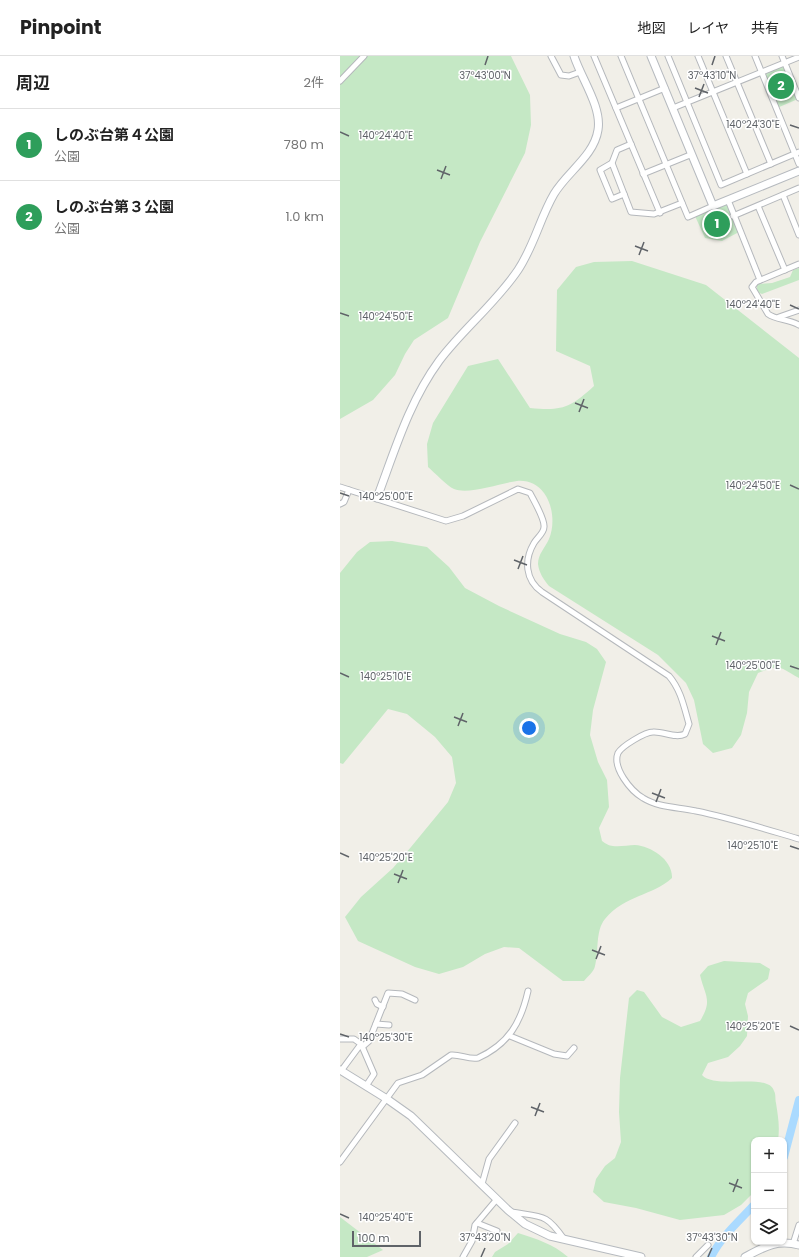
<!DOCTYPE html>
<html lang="ja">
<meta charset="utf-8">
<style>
body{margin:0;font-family:Poppins,"Noto Sans JP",sans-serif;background:#f2f2f2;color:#222}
.controls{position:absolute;right:12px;bottom:12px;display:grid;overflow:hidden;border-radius:8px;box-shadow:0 1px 3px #0004}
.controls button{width:36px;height:36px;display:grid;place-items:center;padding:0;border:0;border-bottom:1px solid #e0e0e0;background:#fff;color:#222;font:20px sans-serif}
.scale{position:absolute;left:12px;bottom:10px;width:69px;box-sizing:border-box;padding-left:4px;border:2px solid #5f6368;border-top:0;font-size:11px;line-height:14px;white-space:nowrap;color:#5f6368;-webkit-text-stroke:3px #fff;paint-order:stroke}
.you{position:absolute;left:189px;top:672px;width:14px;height:14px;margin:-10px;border:3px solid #fff;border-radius:50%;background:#1a73e8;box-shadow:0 0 0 6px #1a73e833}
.badge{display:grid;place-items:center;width:26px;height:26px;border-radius:50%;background:#d93025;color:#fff;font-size:13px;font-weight:700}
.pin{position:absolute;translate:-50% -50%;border:2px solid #fff;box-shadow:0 1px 4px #0006}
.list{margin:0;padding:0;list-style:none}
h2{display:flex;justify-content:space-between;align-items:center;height:52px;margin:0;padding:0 16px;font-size:17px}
h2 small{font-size:13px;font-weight:400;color:#767676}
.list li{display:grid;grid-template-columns:26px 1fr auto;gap:12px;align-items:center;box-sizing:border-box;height:72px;padding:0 16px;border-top:1px solid #e0e0e0}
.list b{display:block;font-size:15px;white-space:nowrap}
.list p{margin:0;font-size:13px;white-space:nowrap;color:#767676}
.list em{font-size:13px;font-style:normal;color:#767676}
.icon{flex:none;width:22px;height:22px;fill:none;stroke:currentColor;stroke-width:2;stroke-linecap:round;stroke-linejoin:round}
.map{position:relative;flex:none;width:459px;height:1201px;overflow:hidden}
header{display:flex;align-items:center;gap:24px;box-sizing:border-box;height:56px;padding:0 20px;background:#fff;border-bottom:1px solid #e0e0e0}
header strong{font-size:19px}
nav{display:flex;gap:22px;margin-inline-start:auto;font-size:14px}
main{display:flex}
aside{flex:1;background:#fff}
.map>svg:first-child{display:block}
</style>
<header>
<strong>Pinpoint</strong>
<nav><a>地図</a><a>レイヤ</a><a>共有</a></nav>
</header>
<main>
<aside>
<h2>周辺<small>2件</small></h2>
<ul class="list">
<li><span class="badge" style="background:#2e9e5b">1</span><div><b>しのぶ台第４公園</b><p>公園</p></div><em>780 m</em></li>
<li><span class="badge" style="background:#2e9e5b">2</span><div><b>しのぶ台第３公園</b><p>公園</p></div><em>1.0 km</em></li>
</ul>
</aside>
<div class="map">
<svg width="459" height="1201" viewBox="0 0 459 1201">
<rect width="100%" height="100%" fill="#f1efe8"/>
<g fill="#c5e8c5">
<path d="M0,0h171l19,39 1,30 -6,28 -45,89 -32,76 -34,22 -9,14 -10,21 -22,25 -33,19z"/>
<path d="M444,8l14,35 -21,9 -14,-36z"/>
<path d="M387,146l12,30 -17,9 -17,-3 -10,-22z"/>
<path d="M292,205l74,24 93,73v320c-21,-12 -18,-14 -41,-5l-9,19 -2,21 -6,22 -9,13 -19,5 -10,-9 -9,-44 -8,-17 -28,-28 -109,-69c-5,-6 -10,-13 -11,-22 0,-10 7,-16 11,-25 6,-14 4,-34 -5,-46 -7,-9 -16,-13 -27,-12 -17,2 -48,14 -63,8 -7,-3 -20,-17 -26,-22l-1,-23 6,-21 35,-57 30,-7 32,49c33,3 40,0 64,-22l-4,-20 -34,-15 1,-61 19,-23 18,-5z"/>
<path d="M459,212v12l-37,14 -5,-2v-8l15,-1 18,-6 3,-7z"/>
<path d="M52,485l35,6 22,20 16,21 34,18 61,28 26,8 11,7 9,13 -13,48 -3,25 8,27 9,18 2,27 -10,21 3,13c3,2 7,5 11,5 7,1 15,-1 22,-1 16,1 38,15 37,33 -20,18 -47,17 -67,41 -10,12 -6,33 -10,47 -1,6 -8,11 -11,15h-21l-44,-33 -15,-1 -19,7 -22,13 -24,7 -24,-7 -57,-26 -13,-24 16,-20 32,-29 18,-21 37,-45 8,-19 -4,-26 -17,-20 -28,-23 -19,-5 -45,55 -3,-1v-190l17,-21 13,-10z"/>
<path d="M384,905l36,2 10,6 -2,10 -20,14 -3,11 3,12 -1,20 -7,10 -12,11 -20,6 -6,12c13,15 67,-3 72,16 2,3 1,8 2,12 2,13 4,24 2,37h-24v52l-13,13 -17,10 -44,5 -44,-12 -32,-6 -11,-10 3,-13 9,-13 10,-8 6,-16 -2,-30 1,-34 9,-80 8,-8 7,2 18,25 19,10 19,-6c13,-21 5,-25 0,-46l8,-9z"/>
<path d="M0,1161l43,33 -16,7h-27z"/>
<path d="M178,1177c19,6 35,11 50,24h-76l3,-5 13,-8z"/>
</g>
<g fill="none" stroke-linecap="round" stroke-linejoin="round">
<g stroke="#aadaff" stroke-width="8">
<path d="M444,1101l15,-57"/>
<path d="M371,1201c10,-20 28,-36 43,-52"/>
</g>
<defs>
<g id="street">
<path d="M211,0l10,19 8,1 11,-4"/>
<path d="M254,0l66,157"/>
<path d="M281,0l67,161 25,-11"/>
<path d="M328,0l53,129 78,-33"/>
<path d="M358,0l49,118"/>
<path d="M386,0l45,108"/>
<path d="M415,0l44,108"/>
<path d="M442,0l17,42"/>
<path d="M0,25l24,-25"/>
<path d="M276,52l49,-20"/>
<path d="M333,52l126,-51"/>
<path d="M291,88l-14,6 -5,13 19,49 23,2 28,-11"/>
<path d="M272,107l-12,7 12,29 12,-5"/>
<path d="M303,118l47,-19"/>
<path d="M443,139l16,40"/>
<path d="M388,144l32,80"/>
<path d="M418,150l27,64"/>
<path d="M393,160l66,-28"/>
<path d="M459,208l-43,18 -4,5 16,27c8,6 21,5 31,11"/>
<path d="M439,261l20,-7"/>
<path d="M0,431l106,34 17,-5 55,-27 12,4c4,8 15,26 14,34 0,6 -7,11 -10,16 -10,17 -9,37 8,49l127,84c12,14 15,31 20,48l-4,10c-10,5 -22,-3 -32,-2 -8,0 -31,14 -35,21 -6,15 13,38 25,45 16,10 36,9 53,13 35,7 69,18 103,28"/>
<path d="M0,448l4,-2 5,-12"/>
<path d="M35,944l2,4 6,3"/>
<path d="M36,968l13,1"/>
<path d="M170,980l44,18 13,2 7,-8"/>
<path d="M0,983h14l7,5 13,30 -8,12"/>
<path d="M22,991l7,-6 19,-48 14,1 13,6"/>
<path d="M1,1015l20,-27"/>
<path d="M0,1106l58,-79 24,-8 29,-20c9,-1 18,5 27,3 31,-14 43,-36 50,-67"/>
<path d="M142,1128l7,-25 26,-36"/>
<path d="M171,1156c31,5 35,1 53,27"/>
<path d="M137,1167l20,8"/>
<path d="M453,1188l6,-19"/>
<path d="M123,1201l9,-16 3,-16 22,-26"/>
<path d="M356,1201l12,-12"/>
</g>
<g id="secondary">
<path d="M311,0l62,150 86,-35"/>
<path d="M37,442c18,-48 32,-96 62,-137 24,-32 56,-57 79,-91 16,-24 22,-52 36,-76 13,-22 40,-38 44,-64 4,-23 -17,-52 -24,-74"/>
<path d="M0,1014l47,29 24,17 97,94 17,14 25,12 91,21"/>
<path d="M405,1201c19,-10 32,-18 54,-12"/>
</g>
</defs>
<use href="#street" stroke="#b5b8bc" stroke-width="7"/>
<use href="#secondary" stroke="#b6babf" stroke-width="9"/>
<use href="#street" stroke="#fff" stroke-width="5"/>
<use href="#secondary" stroke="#fff" stroke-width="7"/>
</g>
<path fill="none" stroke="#5f6368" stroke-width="1.5" d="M145,9l3,-9M372,9l3,-9M355,32l13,5M359,41l5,-13M450,69l9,3M0,76l9,4M97,114l13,5M101,123l5,-13M295,190l13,5M299,199l5,-13M450,249l9,4M0,257l9,3M235,347l13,5M239,356l5,-13M450,429l9,4M0,437l9,3M174,504l13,5M178,513l5,-13M372,580l13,5M376,589l5,-13M450,610l9,3M0,617l9,4M114,661l13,5M118,670l5,-13M312,737l13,5M316,746l5,-13M450,790l9,3M0,797l9,4M54,818l13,5M58,827l5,-13M252,894l13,5M256,903l5,-13M450,970l9,4M0,978l9,3M191,1051l13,5M195,1060l5,-13M389,1127l13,5M393,1136l5,-13M0,1158l9,4M141,1201l4,-9M368,1201l4,-9"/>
<g font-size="10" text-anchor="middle" fill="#5f6368" stroke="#fff" stroke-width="3" stroke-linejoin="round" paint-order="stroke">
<text x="145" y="23">37°43'00"N</text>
<text x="372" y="23">37°43'10"N</text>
<text x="413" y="72">140°24'30"E</text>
<text x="46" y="83">140°24'40"E</text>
<text x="413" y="252">140°24'40"E</text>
<text x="46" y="264">140°24'50"E</text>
<text x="413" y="433">140°24'50"E</text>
<text x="46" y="444">140°25'00"E</text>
<text x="413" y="613">140°25'00"E</text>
<text x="46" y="624">140°25'10"E</text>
<text x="413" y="793">140°25'10"E</text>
<text x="46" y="805">140°25'20"E</text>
<text x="413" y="974">140°25'20"E</text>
<text x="46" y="985">140°25'30"E</text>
<text x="46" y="1165">140°25'40"E</text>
<text x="145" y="1185">37°43'20"N</text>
<text x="372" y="1185">37°43'30"N</text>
</g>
</svg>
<div class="controls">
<button>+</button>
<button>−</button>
<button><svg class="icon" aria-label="layers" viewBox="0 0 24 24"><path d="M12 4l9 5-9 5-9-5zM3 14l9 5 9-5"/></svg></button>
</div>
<div class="scale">100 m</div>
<div class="you"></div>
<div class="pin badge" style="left:377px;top:168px;background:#2e9e5b">1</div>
<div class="pin badge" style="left:441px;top:30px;background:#2e9e5b">2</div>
</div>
</main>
